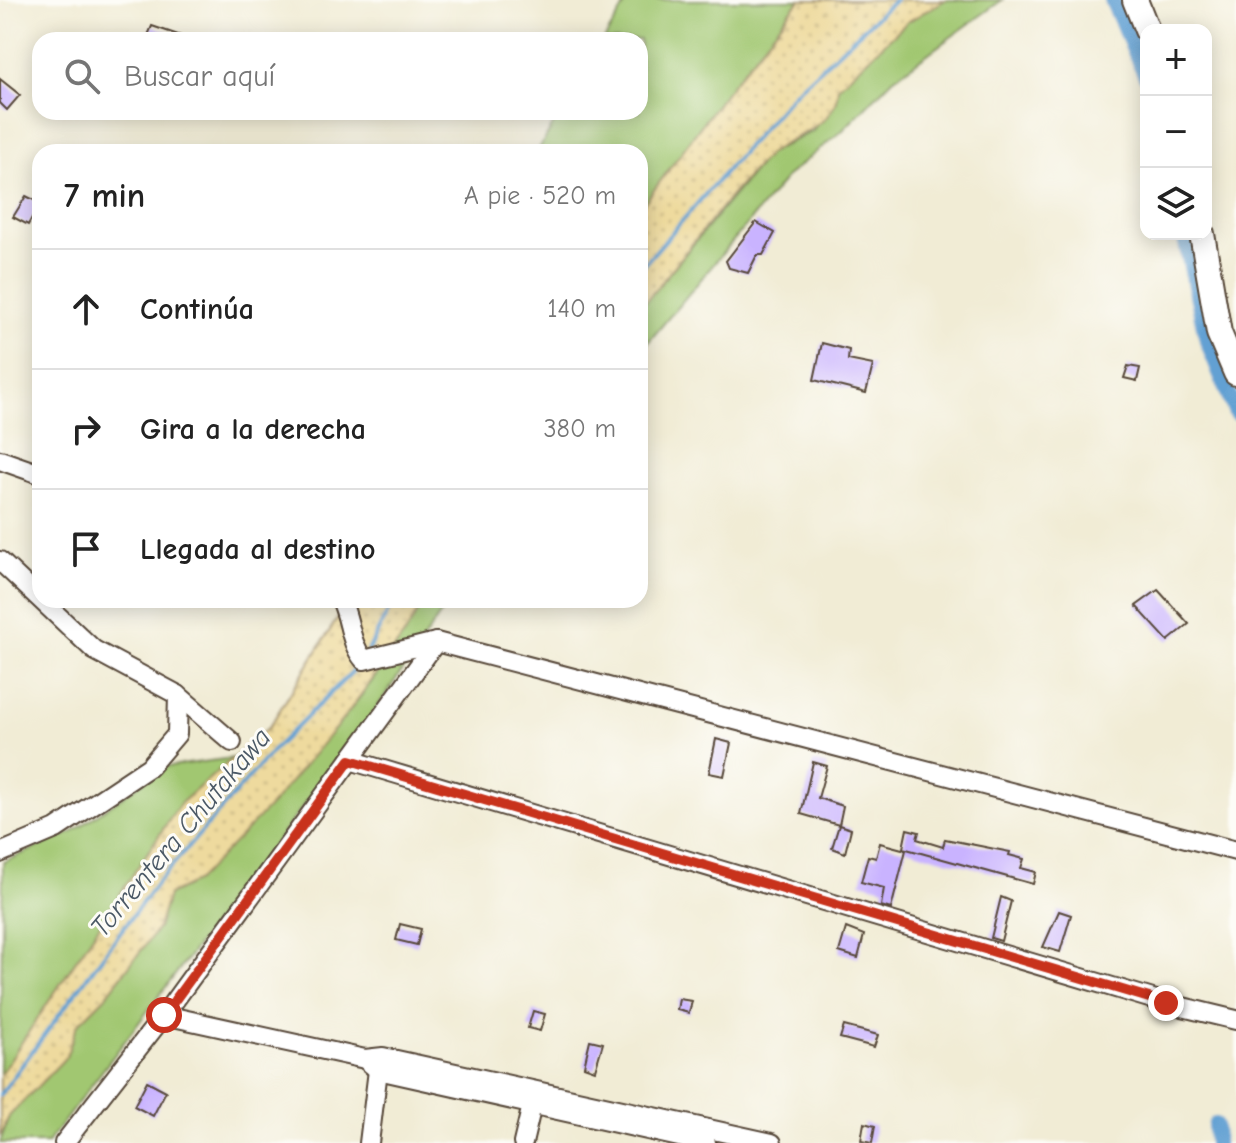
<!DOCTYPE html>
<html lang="es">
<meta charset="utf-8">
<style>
body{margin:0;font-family:"Comic Neue",sans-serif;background:#f2f2f2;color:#222}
.controls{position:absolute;right:24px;top:24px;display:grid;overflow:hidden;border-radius:16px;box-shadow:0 4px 20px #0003}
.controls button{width:72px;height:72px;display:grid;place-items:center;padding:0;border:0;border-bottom:2px solid #e0e0e0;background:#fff;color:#222;font:40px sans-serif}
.stop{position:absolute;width:24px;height:24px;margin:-18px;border:6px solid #c8321e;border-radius:50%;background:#fff}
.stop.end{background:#c8321e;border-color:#fff;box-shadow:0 2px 8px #0008}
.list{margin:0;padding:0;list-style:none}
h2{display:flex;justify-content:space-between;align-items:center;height:104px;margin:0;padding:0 32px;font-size:34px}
h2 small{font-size:26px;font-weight:400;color:#767676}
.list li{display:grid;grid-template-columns:52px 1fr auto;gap:24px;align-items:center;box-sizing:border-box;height:120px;padding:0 32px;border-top:2px solid #e0e0e0}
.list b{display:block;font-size:30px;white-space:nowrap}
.list em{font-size:26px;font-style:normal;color:#767676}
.icon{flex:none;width:44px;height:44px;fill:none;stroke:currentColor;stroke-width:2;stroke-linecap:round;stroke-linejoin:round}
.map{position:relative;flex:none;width:1236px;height:1143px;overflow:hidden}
.search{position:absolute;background:#fff;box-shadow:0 4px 20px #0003;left:32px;top:32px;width:616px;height:88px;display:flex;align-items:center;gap:20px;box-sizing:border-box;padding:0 28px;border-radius:24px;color:#767676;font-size:30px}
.panel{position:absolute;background:#fff;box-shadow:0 4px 20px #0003;left:32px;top:144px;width:616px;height:464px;border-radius:24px}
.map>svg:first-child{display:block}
</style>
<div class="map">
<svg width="1236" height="1143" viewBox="0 0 1236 1143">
<defs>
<pattern id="sand-dots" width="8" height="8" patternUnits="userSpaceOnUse" patternTransform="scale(2)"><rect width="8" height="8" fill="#eeda9e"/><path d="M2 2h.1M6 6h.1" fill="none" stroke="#cdbb88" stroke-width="1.8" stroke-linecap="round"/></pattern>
</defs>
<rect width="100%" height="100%" fill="#fdfcf7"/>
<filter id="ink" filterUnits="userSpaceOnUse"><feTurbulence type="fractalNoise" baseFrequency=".0125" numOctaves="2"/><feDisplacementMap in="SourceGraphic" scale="16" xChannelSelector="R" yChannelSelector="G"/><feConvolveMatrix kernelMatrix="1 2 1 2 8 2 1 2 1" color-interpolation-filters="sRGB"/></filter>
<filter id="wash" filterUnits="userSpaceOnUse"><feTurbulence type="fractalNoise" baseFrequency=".006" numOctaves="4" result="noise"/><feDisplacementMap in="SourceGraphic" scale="32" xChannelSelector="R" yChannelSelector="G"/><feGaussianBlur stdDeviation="1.8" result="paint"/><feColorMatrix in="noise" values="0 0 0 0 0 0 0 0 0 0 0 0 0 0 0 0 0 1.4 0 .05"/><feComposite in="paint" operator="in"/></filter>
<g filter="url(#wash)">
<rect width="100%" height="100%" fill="#f1ecd5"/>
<g fill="#a1c771" stroke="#6e7848" stroke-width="2">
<path d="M628,0h172l-72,89 -88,120v-57h-103l24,-40h79v-72h-36z"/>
<path d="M945,0h57l-109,79 -52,53 -52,42 -149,178v-44l129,-155 44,-22 25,-44 69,-65z"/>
<path d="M424,600h26l-83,122 -315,415 -4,6h-48l9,-27 57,-59 11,-32 29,-29 52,-68 10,-33 29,-14c80,-89 170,-175 227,-281z"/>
<path d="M233,758l-53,46 -180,271 3,-213 68,-29 93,-66z"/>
</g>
<g fill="url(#sand-dots)" stroke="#94825e" stroke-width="2">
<path d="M800,0h145l-38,22 -69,65c-1,44 -48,46 -71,69 -46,47 -84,102 -127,152v-99l88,-120z"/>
<path d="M349,600h75l-17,31 -63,87 -73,87 -74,76 -29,14 -10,33 -52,68 -29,29 -11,32 -57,59 -9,20v-61l180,-271 89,-77z"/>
</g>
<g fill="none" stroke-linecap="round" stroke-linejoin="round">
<g stroke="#62a0d3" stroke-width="4">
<path d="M640,269l154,-176 101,-93"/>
<path d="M368,651l26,-51"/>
<path d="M0,1095l156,-211 117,-134 86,-85"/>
</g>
<g stroke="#62a0d3" stroke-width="16">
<path d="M1112,0l34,76"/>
<path d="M1184,234l23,106 29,73"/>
<path d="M1215,1125l1,18"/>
</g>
</g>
<g id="blocks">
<g fill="#c9b3ff">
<path d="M152,26l35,12v2h-41z"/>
<path d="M0,79l20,16 -13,15 -7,-7z"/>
<path d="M26,196l14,7 -12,22 -15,-8z"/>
<path d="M756,222l19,11 -12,22h-6l-9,18 -19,-5 -3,-7z"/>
<path d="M822,343l27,7 -1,10 25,5 -7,28 -52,-13z"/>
<path d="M1128,366l12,2 -3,13 -13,-3z"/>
<path d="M1158,590l31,34 -21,17 -32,-35z"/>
<path d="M716,739l15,4 -7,33 -15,-3z"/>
<path d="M813,762l14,4 -9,32 25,8 -4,19 -38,-11z"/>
<path d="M839,825l12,4 -6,24 -13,-5z"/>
<path d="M907,829l12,3 -2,7 26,8 2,-8 65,13 -1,3 15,4 -3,9 15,4 -3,12 -130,-36z"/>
<path d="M880,843l26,7 -15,59 -10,-3 3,-18 -23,-6 7,-26 8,2z"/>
<path d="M1001,897l10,4 -10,40 -10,-3z"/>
<path d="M1059,911l12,4 -11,37 -17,-5z"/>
<path d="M400,924l21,5 -4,16 -21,-5z"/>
<path d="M846,928l18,7 -6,23 -19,-6z"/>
<path d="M679,999l13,2 -3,12 -12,-3z"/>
<path d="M533,1011l12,3 -5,17 -12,-3z"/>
<path d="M844,1026l34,9 -4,12 -34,-9z"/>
<path d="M590,1040l13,3 -8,27 -11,-4z"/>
<path d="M147,1081l19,10 -13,25 -19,-10z"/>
<path d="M864,1123l11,3 -3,17 -11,-2z"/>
</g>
</g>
</g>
<g filter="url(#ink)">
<use href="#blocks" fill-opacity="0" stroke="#564739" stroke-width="2"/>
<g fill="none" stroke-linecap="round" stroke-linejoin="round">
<defs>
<g id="street">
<path d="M0,460l40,14"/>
<path d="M0,561l94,89 84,45 54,47"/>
<path d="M341,600c10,21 8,42 23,60l72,-18 800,209"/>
<path d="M350,760l816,243 70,17"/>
<path d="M0,853l56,-24 93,-62 28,-33 1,-39"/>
<path d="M164,1015l201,44 18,-2 389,86"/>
<path d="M365,1059l13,11 328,73"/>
<path d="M64,1143l100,-128 272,-373"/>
<path d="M369,1143l9,-73"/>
<path d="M523,1143l9,-38"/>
</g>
<g id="secondary">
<path d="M1135,0l12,30"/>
<path d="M1202,234l17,99 17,40"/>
</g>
</defs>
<use href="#street" stroke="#564739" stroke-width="22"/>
<use href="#secondary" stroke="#564739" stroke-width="28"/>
<use href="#street" stroke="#fff" stroke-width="18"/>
<use href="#secondary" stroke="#fff" stroke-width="24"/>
</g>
</g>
<g fill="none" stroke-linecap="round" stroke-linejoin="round" filter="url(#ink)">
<path stroke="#c8321e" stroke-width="10" d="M164,1015l186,-255 816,243"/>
</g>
<g text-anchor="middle" stroke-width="6" stroke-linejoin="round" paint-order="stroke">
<g font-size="28" font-style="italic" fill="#4b5966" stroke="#fdfcf7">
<text transform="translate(180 832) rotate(-50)" y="10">Torrentera Chutakawa</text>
</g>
</g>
</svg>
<div class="controls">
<button>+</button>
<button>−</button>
<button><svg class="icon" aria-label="layers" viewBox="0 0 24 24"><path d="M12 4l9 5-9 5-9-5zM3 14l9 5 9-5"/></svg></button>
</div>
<div class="stop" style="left:164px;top:1015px"></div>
<div class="stop end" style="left:1166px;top:1003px"></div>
<div class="search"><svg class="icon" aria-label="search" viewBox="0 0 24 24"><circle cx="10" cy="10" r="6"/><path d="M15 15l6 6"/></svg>Buscar aquí</div>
<section class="panel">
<h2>7 min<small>A pie · 520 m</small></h2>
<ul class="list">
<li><svg class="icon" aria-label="ahead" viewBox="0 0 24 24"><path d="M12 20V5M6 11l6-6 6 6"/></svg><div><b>Continúa</b></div><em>140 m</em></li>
<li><svg class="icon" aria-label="right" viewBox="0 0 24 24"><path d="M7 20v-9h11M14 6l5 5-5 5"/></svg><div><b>Gira a la derecha</b></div><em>380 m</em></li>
<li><svg class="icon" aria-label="arrive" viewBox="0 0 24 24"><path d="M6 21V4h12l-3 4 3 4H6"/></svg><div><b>Llegada al destino</b></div></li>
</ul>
</section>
</div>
